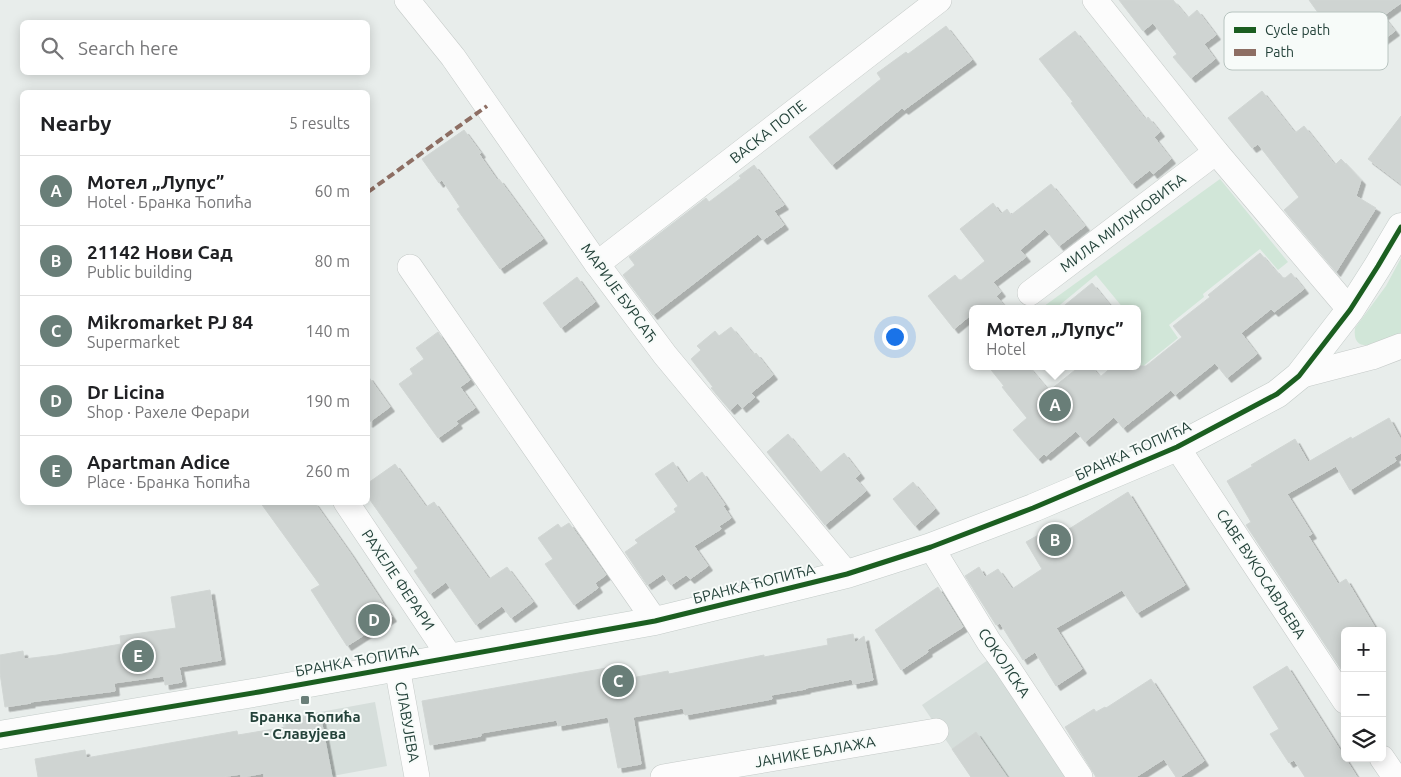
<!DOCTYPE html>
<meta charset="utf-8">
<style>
body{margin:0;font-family:Ubuntu,sans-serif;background:#f2f2f2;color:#202124}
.controls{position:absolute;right:15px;bottom:15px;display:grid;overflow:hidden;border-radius:8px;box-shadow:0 2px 12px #0003}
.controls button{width:45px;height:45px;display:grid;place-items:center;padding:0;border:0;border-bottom:1px solid #e0e0e0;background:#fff;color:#202124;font:25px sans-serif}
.you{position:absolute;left:894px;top:336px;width:18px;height:18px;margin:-12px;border:4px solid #fff;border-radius:50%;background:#1a73e8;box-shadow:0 0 0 8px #1a73e833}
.badge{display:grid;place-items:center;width:32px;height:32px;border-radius:50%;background:#697e78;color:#fff;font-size:16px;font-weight:700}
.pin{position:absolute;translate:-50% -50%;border:2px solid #fff;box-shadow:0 1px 5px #0006}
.popup{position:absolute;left:969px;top:305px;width:172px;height:65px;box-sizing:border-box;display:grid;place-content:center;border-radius:8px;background:#fff;filter:drop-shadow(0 1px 4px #0005);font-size:16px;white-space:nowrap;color:#757577}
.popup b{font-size:19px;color:#202124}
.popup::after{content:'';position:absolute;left:50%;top:100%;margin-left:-10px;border:10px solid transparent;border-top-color:#fff}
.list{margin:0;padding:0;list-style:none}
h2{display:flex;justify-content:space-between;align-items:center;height:65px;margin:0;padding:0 20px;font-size:21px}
h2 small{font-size:16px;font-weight:400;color:#757577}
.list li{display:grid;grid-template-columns:32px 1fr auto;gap:15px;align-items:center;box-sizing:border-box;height:70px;padding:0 20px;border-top:1px solid #e0e0e0}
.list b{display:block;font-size:19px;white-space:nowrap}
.list p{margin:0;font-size:16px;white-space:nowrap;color:#757577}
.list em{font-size:16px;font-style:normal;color:#757577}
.icon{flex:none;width:28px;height:28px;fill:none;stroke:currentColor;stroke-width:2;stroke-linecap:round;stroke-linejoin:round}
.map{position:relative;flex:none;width:1401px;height:777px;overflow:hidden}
.search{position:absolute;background:#fff;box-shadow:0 2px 12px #0003;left:20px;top:20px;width:350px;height:55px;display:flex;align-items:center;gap:12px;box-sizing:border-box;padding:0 18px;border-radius:8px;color:#757577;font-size:19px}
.panel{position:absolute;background:#fff;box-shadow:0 2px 12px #0003;left:20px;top:90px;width:350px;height:415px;border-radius:8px}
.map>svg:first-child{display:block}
</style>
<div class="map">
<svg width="1401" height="777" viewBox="0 0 1401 777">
<defs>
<filter id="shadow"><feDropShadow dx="4.5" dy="4.5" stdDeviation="0" flood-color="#0004"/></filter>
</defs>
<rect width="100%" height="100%" fill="#e8edeb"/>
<g fill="#d6dedb">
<path d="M991,658l81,119h-101l-49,-72z"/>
<path d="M375,702l12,64 -60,11h-34l-11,-58z"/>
</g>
<g fill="#d1e6d8">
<path d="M1220,179l68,83 -10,8 -18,-21 -57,45 1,3 -35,28 9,13 -36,29 -4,-5v-53h-14l-28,-34 -41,34h-15z"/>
<path d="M1401,258v76c-15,6 -50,25 -46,-6l31,-42z"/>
</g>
<g fill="#cfd4d2" stroke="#d1d6d4" filter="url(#shadow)">
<path d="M1119,0h54l15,18 9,-8 19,25 -12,9 11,15 -24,19 -18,-21 4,-3 -24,-31 -10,8z"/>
<path d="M1309,0h92v3l-18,13 12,15 -38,28 -30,-40 -3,2z"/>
<path d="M946,26l26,34 -68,50 -2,-2 -70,57 -23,-28 72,-58 -4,-6 29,-21 2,2z"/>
<path d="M1075,31l71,89 2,-3 12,15 -6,5 17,22 -18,15 -3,-4 -18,14 -61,-81 2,-1 -34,-43z"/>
<path d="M1262,91l33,42 9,-7 31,39 6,-6 20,21 -5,16 20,12 -40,64 -52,-62 15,-13 -41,-53 -6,4 -24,-30z"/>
<path d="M1401,116v68l-33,-25z"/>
<path d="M464,130l17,23 -2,1 18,26 2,-1 44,60 -43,30 -43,-60 3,-2 -18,-27 -3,3 -17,-24z"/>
<path d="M754,165l30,40 -10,6 10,14 -21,15 -5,-6 -105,81 -30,-40 12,-10 -6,-8 77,-59 3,4 32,-24 -2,-2z"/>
<path d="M1051,184l34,42 -26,20 -14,-17 -25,21 6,7 -33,25 8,10 -5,4 11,13h-35v5l-18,15 -26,-33 27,-21 5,6 25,-20 -25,-32 33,-26 8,11 6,-5 4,6z"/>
<path d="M1260,253l18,21 1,-1 5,6 7,-6 13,16 -30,23 -3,-3 -30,24 16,21 -30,24 -12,-15 -40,32 -4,-5 -48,38 -9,-11 -29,25 -9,-11 -30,25 -2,-2 -6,5 -25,-29 14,-12 -25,-31 2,-1 -16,-20h40l21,25 31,-25h11l9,11 13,-11h33l36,-29 -9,-11 37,-29 -2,-2z"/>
<path d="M577,277l18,25 -34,26 -18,-25z"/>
<path d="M1092,283l21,26h-53z"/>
<path d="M731,327l23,28 2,-2 17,22 -22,18 4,4 -13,11 -4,-5 -8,7 -19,-22 2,-1 -22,-28 10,-9 -4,-4 18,-15 4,5z"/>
<path d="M438,332l32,48 -10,7 15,21 -19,13 2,3 -20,14 -39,-54 14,-10 -3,-5 14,-10 -8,-11z"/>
<path d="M368,376l22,31 -22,16z"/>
<path d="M1389,418l12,22v13l-7,4 2,4 -46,29 -14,-24 -49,28 25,40 -4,2 30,48 8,-5 31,52h-32v44l-99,-150 5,-3 -24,-41 26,-15 -2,-1 44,-26 13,23 43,-25 1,2z"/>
<path d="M788,434l32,39 24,-20 16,21 -5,4 11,13 -41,34 -58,-73z"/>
<path d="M673,462l14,21 15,-11 23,33 -2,1 8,12 -12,8 2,3 -27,17 14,20 -18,13 -4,-4 -15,10 -8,-11 -16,11 -22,-33 13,-9 -3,-3 41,-28 -2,-3 4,-3 -23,-32z"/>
<path d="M395,464l31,43 8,-5 55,77 18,-12 26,35 -22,16 -9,-12 -26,19 -30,-43 -16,12 -16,-23 4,-3 -50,-71v-14z"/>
<path d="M913,482l22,27 -20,17 -22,-27z"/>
<path d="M1128,492l57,93 -48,28 -15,-23 -66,38 26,41 -26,17 -21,-34 -12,8 -23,-37 -4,2 -31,-49 14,-9 6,10 13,-8 14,20 30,-20 -16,-27 30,-17 5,9z"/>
<path d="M260,502h54l36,51 42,64 -45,29 -36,-56 9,-5z"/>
<path d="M569,523l37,52 -11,8 3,5 -24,17 -29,-41 8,-5 -15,-21 20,-14 3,4z"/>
<path d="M938,587l25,40 -36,23 1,2 -27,18 -26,-40z"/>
<path d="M210,590l11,70 -42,7 3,15 -17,3 -1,-9 -50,7 1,8 -85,11 1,1 -26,4 -5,-34v-18l23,-4 1,8 33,-4 64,-11 -1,-8 56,-8 -5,-31z"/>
<path d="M853,634l2,9 9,-7 9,44 -20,4 -1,-5 -46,9v1l-35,6 1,4 -87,16 -2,-7 -50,9 8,47 -23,4 -10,-51 -50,9 -1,-6 -76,13v3l-51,9 -8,-44 201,-36 3,14 42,-8 1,3 95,-19v2l64,-12 -1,-6z"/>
<path d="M1287,666l58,92 12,19h-52l-11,-17 -5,3 -19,-29 9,-5 -26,-42z"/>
<path d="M1151,679l53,82 -24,16h-4l-12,-18 -28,18h-40l-31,-50 29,-18 2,3 9,-5 1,1z"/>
<path d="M320,714l12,63h-68v-4l-21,4h-2v-3l-19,3h-184l-3,-18 50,-9 1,8 151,-27 1,4 48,-8 -1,-6z"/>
<path d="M976,732l31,45h-36l-19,-28z"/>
</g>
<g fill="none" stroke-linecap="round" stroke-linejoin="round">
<defs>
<g id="street">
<path d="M407,0l46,57 144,207 68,91 182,219"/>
<path d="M1095,0l121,152"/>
<path d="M597,264l342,-264"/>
<path d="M410,267l245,354"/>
<path d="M1030,293l186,-141 134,158"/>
<path d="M1299,376l73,-19 29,-11"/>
<path d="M1177,447l168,254"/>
<path d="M346,502l104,155"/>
<path d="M931,547l58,95 17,23 74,112"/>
<path d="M397,667l20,110"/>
<path d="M1382,758l13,19"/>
<path d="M663,777l273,-46"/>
</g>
<path id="secondary" d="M0,735l259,-43 396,-71 192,-47 84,-27 102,-39 144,-61 100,-53 22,-18 51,-66 28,-44 23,-39"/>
</defs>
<use href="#street" stroke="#c5cac8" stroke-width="26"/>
<use href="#secondary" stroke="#c3cbc8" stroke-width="29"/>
<use href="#street" stroke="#fcfcfc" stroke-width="25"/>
<use href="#secondary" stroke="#fcfcfc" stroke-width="28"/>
<path stroke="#8d6e63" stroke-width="4" stroke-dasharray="8 4" stroke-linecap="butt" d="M368,192l119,-86"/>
<defs>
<path id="cycleway" d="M0,735l259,-43 396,-71 192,-47 84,-27 102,-39 144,-61 100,-53 22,-18 51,-66 28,-44 23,-39"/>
</defs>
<use href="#cycleway" stroke="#f7fbf9" stroke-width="8"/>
<use href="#cycleway" stroke="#1b5e20" stroke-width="5"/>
</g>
<rect fill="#697e78" stroke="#f7fbf9" stroke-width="2" x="300" y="695" width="10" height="10" rx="2.5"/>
<g text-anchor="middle" stroke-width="4" stroke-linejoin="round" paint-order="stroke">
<g font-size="15" fill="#24423a" stroke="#f7fbf9">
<text transform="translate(768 132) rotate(-38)" y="5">ВАСКА ПОПЕ</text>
<text transform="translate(1123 223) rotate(-37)" y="5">МИЛА МИЛУНОВИЋА</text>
<text transform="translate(619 293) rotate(54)" y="5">МАРИЈЕ БУРСАЋ</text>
<text transform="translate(1133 451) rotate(-24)" y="5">БРАНКА ЋОПИЋА</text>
<text transform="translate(1261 574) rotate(57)" y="5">САВЕ ВУКОСАВЉЕВА</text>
<text transform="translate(398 580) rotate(56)" y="5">РАХЕЛЕ ФЕРАРИ</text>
<text transform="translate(754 584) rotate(-14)" y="5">БРАНКА ЋОПИЋА</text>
<text transform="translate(357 661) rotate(-10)" y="5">БРАНКА ЋОПИЋА</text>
<text transform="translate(1004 663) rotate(56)" y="5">СОКОЛСКА</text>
<text transform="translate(407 722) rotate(80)" y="5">СЛАВУЈЕВА</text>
<text transform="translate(815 752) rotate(-10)" y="5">ЈАНИКЕ БАЛАЖА</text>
</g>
<g font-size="15" font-weight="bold" fill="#24423a" stroke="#f7fbf9">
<text x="305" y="722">Бранка Ћопића<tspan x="305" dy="17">- Славујева</tspan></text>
</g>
</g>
<rect x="1224" y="12" width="164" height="58" rx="8" fill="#f7fbf9" stroke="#b8c4c0" stroke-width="1"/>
<rect x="1234" y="27" width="22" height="6" fill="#1b5e20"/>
<rect x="1234" y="49" width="22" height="7" fill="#8d6e63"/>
<g font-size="14" fill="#24423a">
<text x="1265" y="35">Cycle path</text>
<text x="1265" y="57">Path</text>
</g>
</svg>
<div class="controls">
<button>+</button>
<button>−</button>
<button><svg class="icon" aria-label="layers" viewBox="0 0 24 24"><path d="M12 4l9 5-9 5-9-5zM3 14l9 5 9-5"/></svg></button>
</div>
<div class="you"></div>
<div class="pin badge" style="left:1055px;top:405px">A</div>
<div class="popup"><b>Мотел „Лупус”</b>Hotel</div>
<div class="pin badge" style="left:1055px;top:540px">B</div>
<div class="pin badge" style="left:618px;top:681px">C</div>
<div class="pin badge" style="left:374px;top:620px">D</div>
<div class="pin badge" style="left:138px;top:656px">E</div>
<div class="search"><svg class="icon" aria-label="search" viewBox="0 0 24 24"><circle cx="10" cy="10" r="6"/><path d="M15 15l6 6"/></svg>Search here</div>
<section class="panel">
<h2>Nearby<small>5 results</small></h2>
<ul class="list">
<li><span class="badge">A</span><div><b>Мотел „Лупус”</b><p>Hotel · Бранка Ћопића</p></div><em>60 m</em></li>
<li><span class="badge">B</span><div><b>21142 Нови Сад</b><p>Public building</p></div><em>80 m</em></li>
<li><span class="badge">C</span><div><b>Mikromarket PJ 84</b><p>Supermarket</p></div><em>140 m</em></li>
<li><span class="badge">D</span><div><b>Dr Licina</b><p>Shop · Рахеле Ферари</p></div><em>190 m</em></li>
<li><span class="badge">E</span><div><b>Apartman Adice</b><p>Place · Бранка Ћопића</p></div><em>260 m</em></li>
</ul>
</section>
</div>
